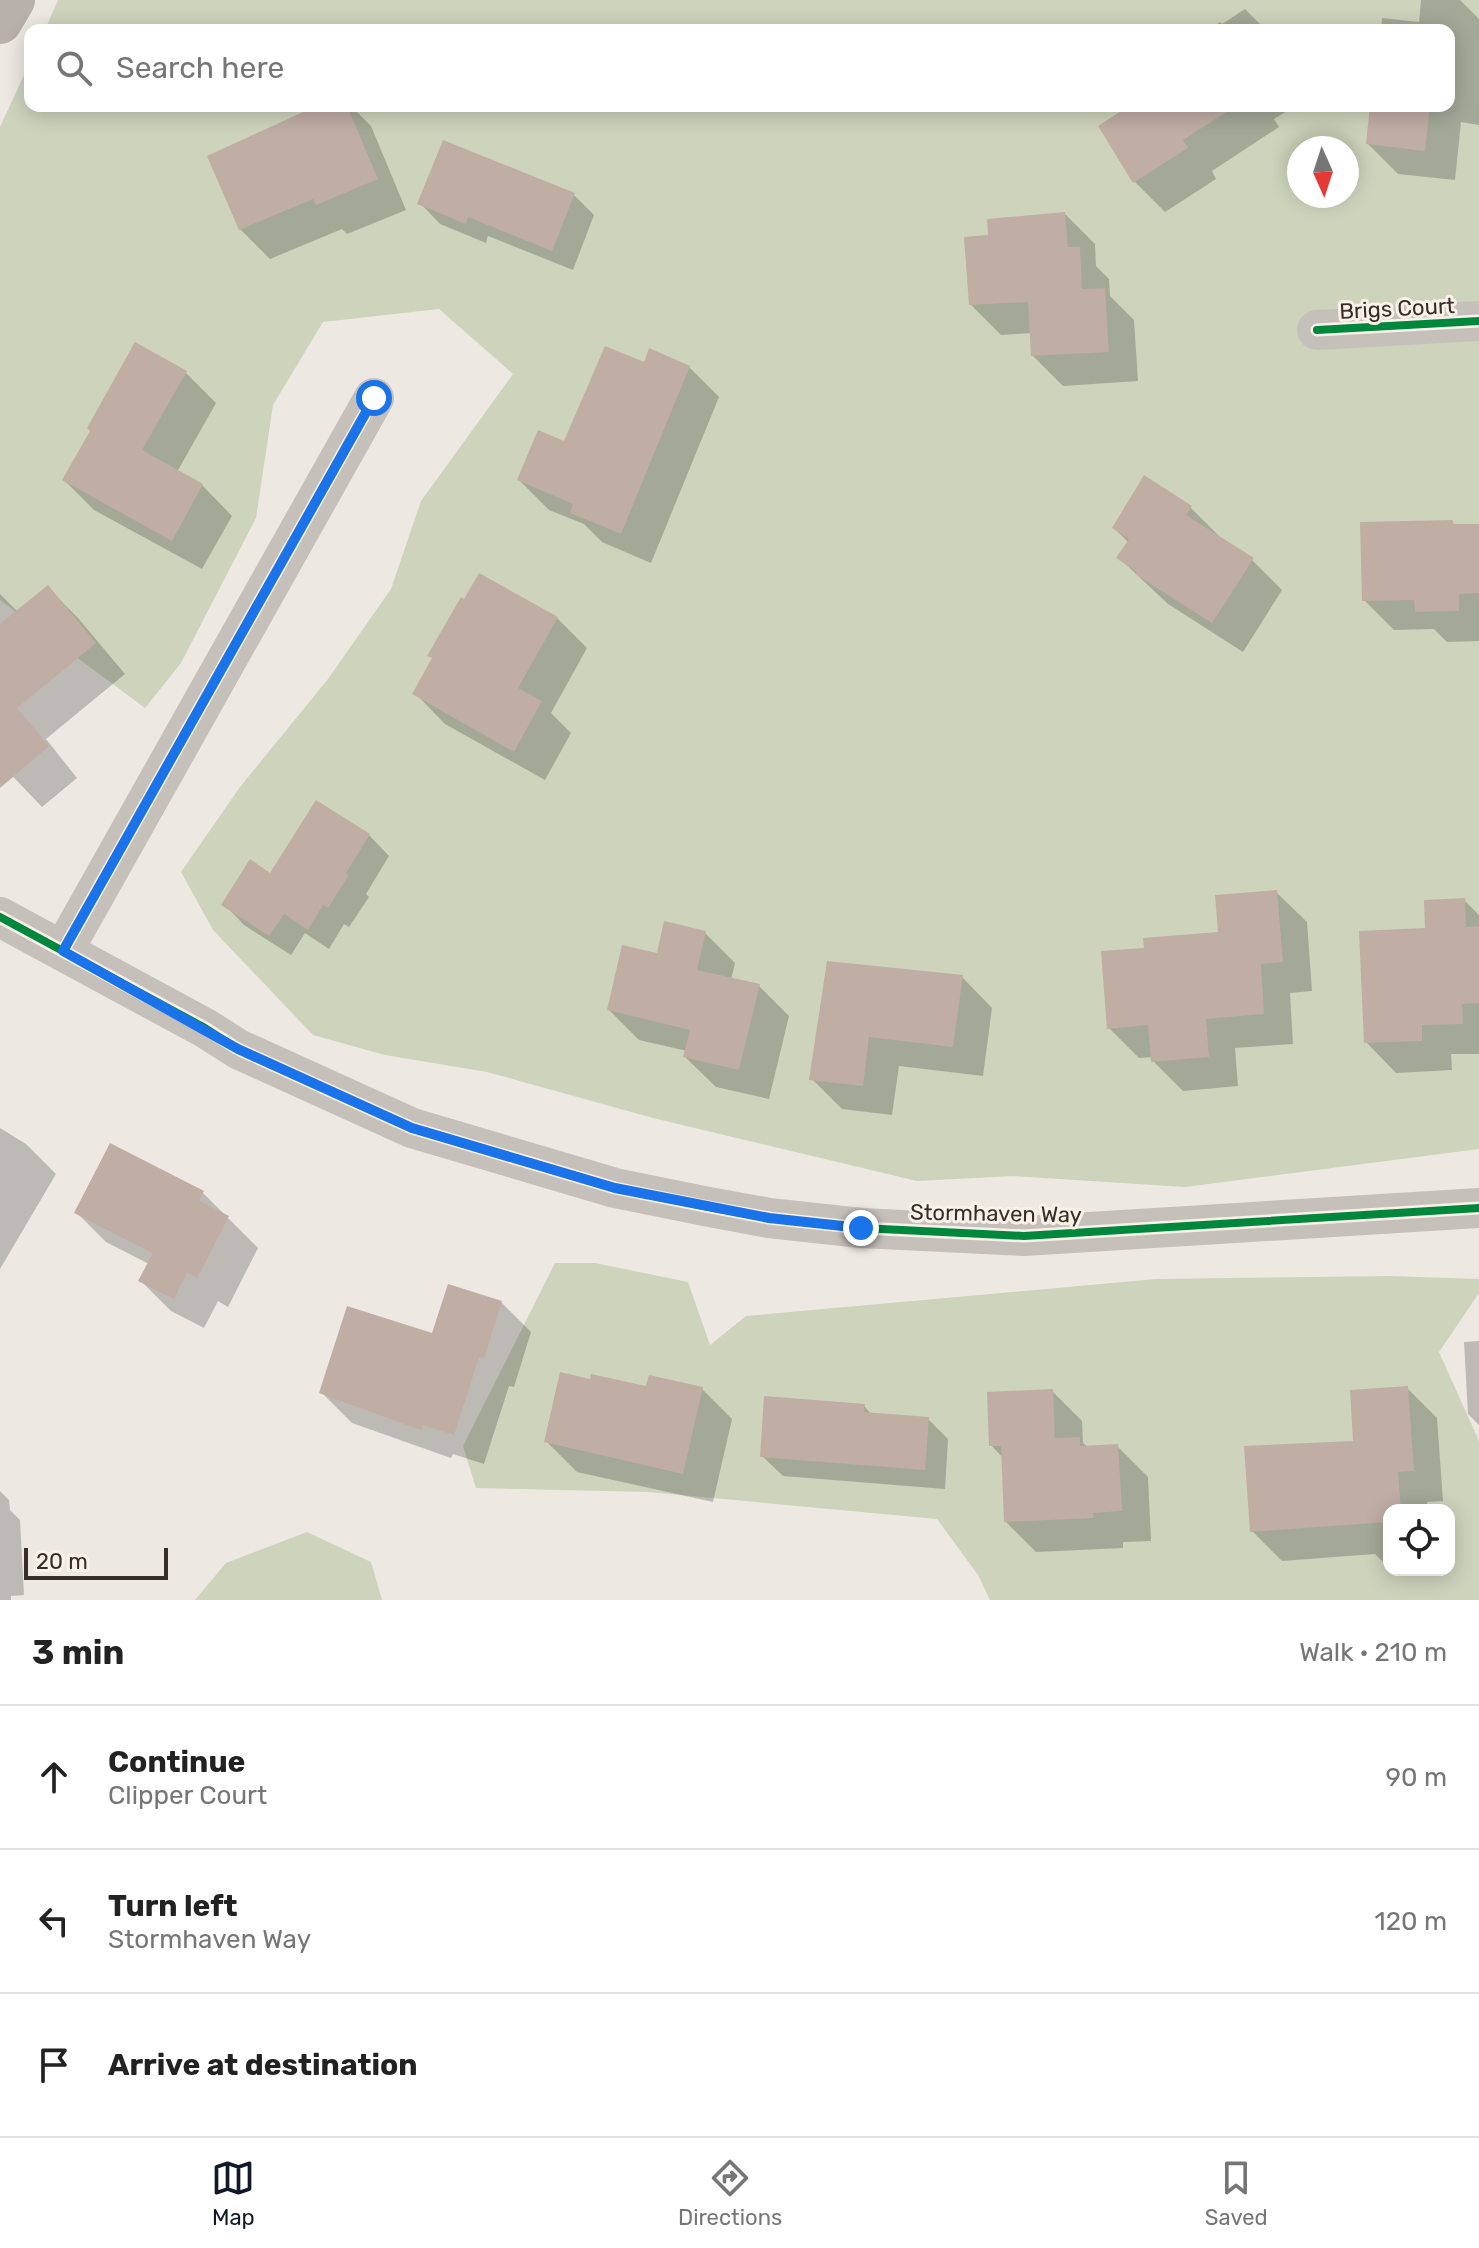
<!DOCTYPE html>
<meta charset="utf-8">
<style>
body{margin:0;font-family:Rubik,sans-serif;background:#f2f2f2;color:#222}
.controls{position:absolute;right:24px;bottom:24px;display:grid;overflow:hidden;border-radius:16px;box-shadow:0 4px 20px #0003}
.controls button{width:72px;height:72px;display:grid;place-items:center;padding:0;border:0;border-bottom:2px solid #e0e0e0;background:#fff;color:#222;font:40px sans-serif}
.compass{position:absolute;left:1287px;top:136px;width:72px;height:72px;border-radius:50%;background:#fff;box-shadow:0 4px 20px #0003;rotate:177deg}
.scale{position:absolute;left:24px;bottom:20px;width:144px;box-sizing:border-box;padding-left:8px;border:4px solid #372e29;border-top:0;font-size:22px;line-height:28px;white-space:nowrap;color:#372e29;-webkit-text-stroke:6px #faf2e9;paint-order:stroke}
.stop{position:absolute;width:24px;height:24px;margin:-18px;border:6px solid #1a73e8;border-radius:50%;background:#fff}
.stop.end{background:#1a73e8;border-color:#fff;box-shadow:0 2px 8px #0008}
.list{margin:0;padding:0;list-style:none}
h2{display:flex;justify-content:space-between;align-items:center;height:104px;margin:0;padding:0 32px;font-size:34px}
h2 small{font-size:26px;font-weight:400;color:#767676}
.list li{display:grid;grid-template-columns:52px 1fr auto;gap:24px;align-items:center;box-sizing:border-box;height:144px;padding:0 32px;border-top:2px solid #e0e0e0}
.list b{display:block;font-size:30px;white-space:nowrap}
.list p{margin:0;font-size:26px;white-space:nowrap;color:#767676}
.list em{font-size:26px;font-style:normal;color:#767676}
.icon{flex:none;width:44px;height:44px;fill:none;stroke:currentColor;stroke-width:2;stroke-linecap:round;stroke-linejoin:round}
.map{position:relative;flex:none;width:1479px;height:1600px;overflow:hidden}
.search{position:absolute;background:#fff;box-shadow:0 4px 20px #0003;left:24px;right:24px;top:24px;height:88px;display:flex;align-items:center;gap:20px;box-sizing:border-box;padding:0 28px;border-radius:16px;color:#767676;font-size:30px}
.sheet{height:536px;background:#fff}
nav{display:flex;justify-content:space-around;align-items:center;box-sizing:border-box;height:112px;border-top:2px solid #e0e0e0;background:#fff;font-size:22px;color:#767676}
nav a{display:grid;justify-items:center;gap:4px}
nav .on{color:#111827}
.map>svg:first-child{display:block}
</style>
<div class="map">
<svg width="1479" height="1600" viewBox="0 0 1479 1600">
<rect width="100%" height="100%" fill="#ede8e2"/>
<g fill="#ced3bc" fill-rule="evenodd">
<path d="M58,0h1421v1149l-294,38 -172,-11 -96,5 -264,-63 -166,-46 -102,-17 -72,-20 -100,-105 -32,-58 59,-85 88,-108 63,-90 30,-88 92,-127 -74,-65 -116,13 -50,83 -17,113 -75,145 -36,45 -145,-108v-473l30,-65v44h1419v-76h-1404zM1299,148h48v48h-48z"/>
<path d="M555,1263h40l93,19 22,63 36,-29 410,-37 233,-3 90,3v14l-40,59 40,89v159h-489l-12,-25 -41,-56 -289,-27 -172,-4 -13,-42zM1389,1510h60v60h-60z"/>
<path d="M307,1532l64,30 11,38h-187l31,-37z"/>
</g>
<g fill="#0003">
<path d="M1421,0h39l19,19v106l-18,-3 -6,58 -57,-6 -30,-30 5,-38h76v-76h-68l1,-12 37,4z"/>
<path d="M1245,9l21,21h-59l13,-8 2,2z"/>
<path d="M320,106h31l20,20 35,84 -59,24 -5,-5 -72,30 -30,-30z"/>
<path d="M1133,106h162l-21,13 5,8 -67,44 4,8 -51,33 -30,-30 -34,-55z"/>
<path d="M574,195l20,20 -21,55 -85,-34 -2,7 -46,-19 -20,-21z"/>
<path d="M1065,214l30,30 1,22 13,13 1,17 24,24 4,61 -75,5 -30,-30 -1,-23 -31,2 -31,-31 20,-67z"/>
<path d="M645,364l44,3 30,30 -68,166 -49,-21 -18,-18 -35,-14 -30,-30 46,-36z"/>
<path d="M186,373l30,30 -39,69 25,13 30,31 -30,53 -108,-59 -30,-30z"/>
<path d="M1190,507l30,30 32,23 30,30 -39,62 -75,-48 -49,-46 10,-15 -15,-15z"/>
<path d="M1452,522l4,4h23v115l-32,1 -13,-13 -40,1 -30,-30z"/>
<path d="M48,588l30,30 47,56 -79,65 31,39 -35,29 -42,-44v-169l18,18z"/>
<path d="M557,618l30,30 -36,65 20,20 -26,47 -100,-56 -30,-31z"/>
<path d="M369,835l20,21 -23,38 3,3 -20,30 -5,-3 -15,25 -24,-16 -14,22 -47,-30 -20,-21 46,-29z"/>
<path d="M1276,892l31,30 5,69 -22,2 3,51 -58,4 3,38 -55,5 -30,-30v-4l-14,1 -30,-30 37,-79 74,-15z"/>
<path d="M1464,900l15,15v139h-28l1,16 -56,3 -30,-31z"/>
<path d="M705,933l30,30 -4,17 28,6 30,30 -20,83 -53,-12 -31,-30 2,-6 -48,-11 -30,-30 49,-54z"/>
<path d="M829,963l133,14 30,31 -9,68 -84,-10 -7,49 -50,-6 -30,-30z"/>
<path d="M0,1128l26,16 30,30 -56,95z"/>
<path d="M203,1193l55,55 -30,59 -10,-6 -14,27 -33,-17 -30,-30 8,-17 -43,-22 -30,-30z"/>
<path d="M501,1302l30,30 -17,55 -5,-1 -25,78 -31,-10 -2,4 -99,-35 -30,-30z"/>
<path d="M1479,1341v84l-11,-11 -4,-72z"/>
<path d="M592,1382l56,6 54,1 30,30 -19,83 -136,-30 -30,-30z"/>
<path d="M1407,1388l30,30 6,83 -16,1 1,8h-39v58l-14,-14 -93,7 -30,-30 104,-88z"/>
<path d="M1052,1391l30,30 1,22 6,5 28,-2 31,31 3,64 -28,1v6l-87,4 -30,-30 -3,-64 -12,-13z"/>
<path d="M864,1406l8,9 56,4 20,20 -3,50 -162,-13 -21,-20z"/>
<path d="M0,1491l9,9 1,10 10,10 4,75 -13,1v4h-11z"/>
<path d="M1391,1570h41l-38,3z"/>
</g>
<g fill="#c0ada4">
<path d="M316,106h31l31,73 -62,26 -3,-6 -74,31 -32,-74z"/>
<path d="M1129,106h107l-53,34 5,8 -55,35 -35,-57z"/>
<path d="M1370,106h60l-5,45 -59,-7z"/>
<path d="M443,140l132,53 -23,58 -84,-34 -2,7 -49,-20z"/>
<path d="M1065,212l3,35h12l2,42 23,-1 4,64 -78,4 -3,-54 -59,3 -5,-68 24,-2 -1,-16z"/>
<path d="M135,342l52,29 -45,79 61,34 -31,57 -110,-61 28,-49 -3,-3z"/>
<path d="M605,346l39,16 5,-14 41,18 -69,168 -51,-21 3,-9 -56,-24 21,-50 26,11z"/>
<path d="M1144,475l48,31 -6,9 68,43 -42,65 -77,-49 2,-2 -21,-14 13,-19 -17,-11z"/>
<path d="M1453,520v4h26v69l-20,1v17l-44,1 -1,-12 -52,1 -2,-79z"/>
<path d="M479,573l79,44 -40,71 24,13 -28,51 -102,-58 20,-36 -5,-2 34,-59 3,2z"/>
<path d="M48,585l48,58 -79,65 32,38 -49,42v-164z"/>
<path d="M316,800l54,34 -24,39 3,2 -21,33 -5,-3 -15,25 -24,-16 -15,22 -48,-31 29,-46 20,14z"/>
<path d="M1277,890l6,72 -22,2 3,50 -58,5 3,38 -58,5 -3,-37 -41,4 -6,-78 43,-3 -1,-10 75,-6 -3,-37z"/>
<path d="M1465,898l1,29 13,-1v77l-17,1 1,20 -41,1v16l-58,2 -5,-112 66,-3 -1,-28z"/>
<path d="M664,921l42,10 -9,39 63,14 -21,86 -56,-13 7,-27 -83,-20 15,-65 35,8z"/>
<path d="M827,961l136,14 -10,72 -84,-10 -6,49 -54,-6z"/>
<path d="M110,1143l94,48 -5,10 30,15 -32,62 -10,-6 -13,27 -36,-18 15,-28 -79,-40z"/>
<path d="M448,1284l54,17 -18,57 -5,-1 -25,78 -31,-10 -2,5 -102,-37 28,-87 85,27z"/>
<path d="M560,1372l30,7 1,-5 55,12 3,-11 54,12 -20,87 -139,-32z"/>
<path d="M1408,1386l6,85 -16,1 3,38h-12v12l-139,10 -6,-86 109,-5 -3,-51z"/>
<path d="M1053,1389l2,49 25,-1v9l38,-2 4,67 -29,2 1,5 -90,4 -3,-76h-12l-2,-54z"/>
<path d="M764,1396l101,8 -1,8 65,5 -4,53 -165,-13z"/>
</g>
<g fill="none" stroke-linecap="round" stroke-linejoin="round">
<g stroke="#c6c0bb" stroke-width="40">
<path d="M1317,330l162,-9"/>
<path d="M0,917l205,111 33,21 174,79 203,60 89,18 65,12 92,10 163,8 455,-28"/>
<path d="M63,951l311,-553"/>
</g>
<path stroke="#b7b0ab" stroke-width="44" d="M0,22l13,-22"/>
<defs>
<g id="cycleway">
<path d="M1317,330l162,-9"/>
<path d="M0,917l205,111 33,21 174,79 203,60 89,18 65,12 92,10 163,8 455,-28"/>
<path d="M63,951l311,-553"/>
</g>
</defs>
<use href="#cycleway" stroke="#faf2e9" stroke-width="13"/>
<use href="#cycleway" stroke="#00873e" stroke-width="8"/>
</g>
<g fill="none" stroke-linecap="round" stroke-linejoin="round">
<path stroke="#1a73e8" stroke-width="10" d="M374,398l-311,553 175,98 174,79 203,60 154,30 92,10"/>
</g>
<g text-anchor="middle" stroke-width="6" stroke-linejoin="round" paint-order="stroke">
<g font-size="22" fill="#372e29" stroke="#faf2e9">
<text transform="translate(1397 308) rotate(-3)" y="8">Brigs Court</text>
<text transform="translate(996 1213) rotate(1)" y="8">Stormhaven Way</text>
</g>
</g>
</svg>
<div class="controls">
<button><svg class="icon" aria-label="locate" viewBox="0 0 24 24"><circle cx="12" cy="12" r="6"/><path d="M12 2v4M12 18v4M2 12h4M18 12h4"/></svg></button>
</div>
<svg class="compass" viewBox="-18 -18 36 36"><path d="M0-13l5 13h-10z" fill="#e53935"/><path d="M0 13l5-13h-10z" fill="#767676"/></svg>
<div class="scale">20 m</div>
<div class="stop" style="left:374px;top:398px"></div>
<div class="stop end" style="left:861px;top:1228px"></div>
<div class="search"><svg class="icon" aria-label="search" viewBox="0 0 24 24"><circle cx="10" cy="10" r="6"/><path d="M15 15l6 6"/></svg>Search here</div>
</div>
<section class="sheet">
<h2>3 min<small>Walk · 210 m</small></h2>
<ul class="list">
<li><svg class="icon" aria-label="ahead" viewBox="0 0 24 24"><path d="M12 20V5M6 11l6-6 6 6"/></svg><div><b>Continue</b><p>Clipper Court</p></div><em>90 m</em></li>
<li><svg class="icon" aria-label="left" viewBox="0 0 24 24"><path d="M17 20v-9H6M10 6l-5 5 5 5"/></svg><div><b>Turn left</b><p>Stormhaven Way</p></div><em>120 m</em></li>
<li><svg class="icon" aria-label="arrive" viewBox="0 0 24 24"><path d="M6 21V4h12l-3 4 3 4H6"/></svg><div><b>Arrive at destination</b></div></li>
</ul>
</section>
<nav>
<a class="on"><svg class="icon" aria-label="map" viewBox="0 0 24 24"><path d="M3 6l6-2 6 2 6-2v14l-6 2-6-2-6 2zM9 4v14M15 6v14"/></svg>Map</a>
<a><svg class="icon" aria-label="directions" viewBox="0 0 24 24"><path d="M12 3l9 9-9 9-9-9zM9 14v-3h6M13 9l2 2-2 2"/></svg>Directions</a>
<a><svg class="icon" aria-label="saved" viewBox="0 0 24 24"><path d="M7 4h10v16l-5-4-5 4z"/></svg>Saved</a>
</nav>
